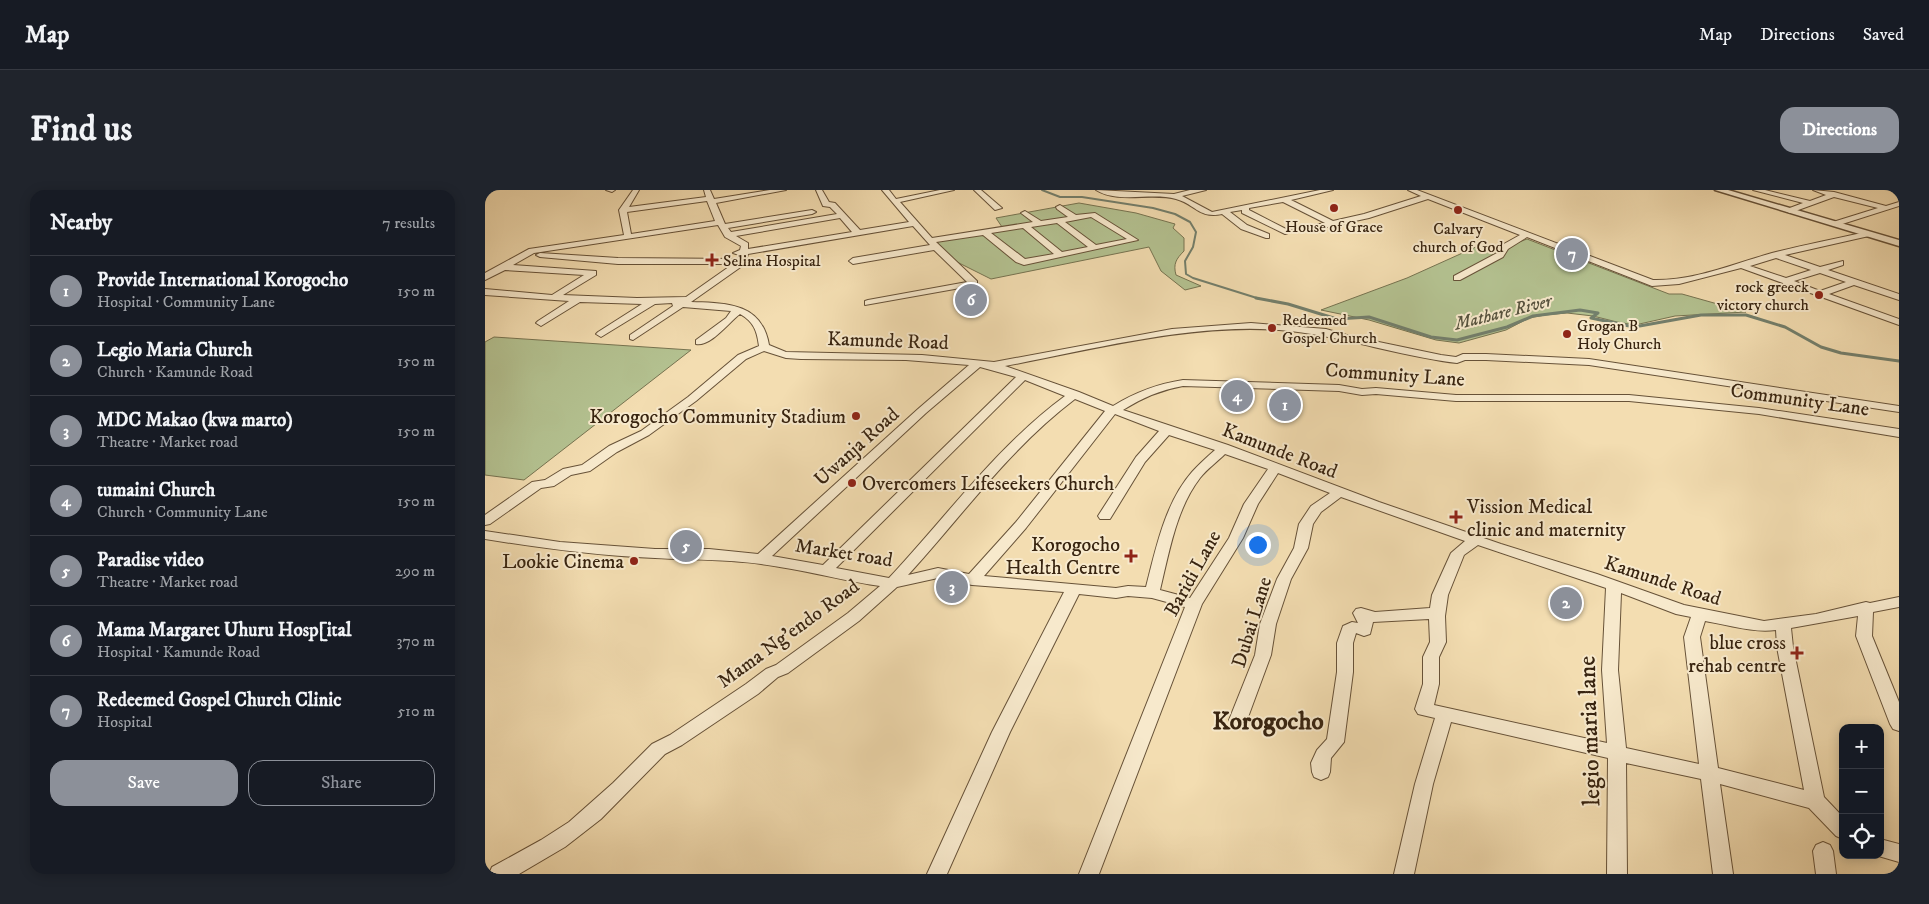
<!DOCTYPE html>
<meta charset="utf-8">
<style>
body{margin:0;font-family:"IM FELL DW Pica",serif;background:#20242c;color:#f1f3f6}
.controls{position:absolute;right:15px;bottom:15px;display:grid;overflow:hidden;border-radius:10px;box-shadow:0 2px 12px #0003}
.controls button{width:45px;height:45px;display:grid;place-items:center;padding:0;border:0;border-bottom:1px solid #363941;background:#171b24;color:#f1f3f6;font:25px sans-serif}
.you{position:absolute;left:772px;top:354px;width:18px;height:18px;margin:-12px;border:4px solid #fff;border-radius:50%;background:#1a73e8;box-shadow:0 0 0 8px #1a73e833}
.badge{display:grid;place-items:center;width:32px;height:32px;border-radius:50%;background:#8c9099;color:#fff;font-size:16px;font-weight:700}
.pin{position:absolute;translate:-50% -50%;border:2px solid #fff;box-shadow:0 1px 5px #0006}
.list{margin:0;padding:0;list-style:none}
h2{display:flex;justify-content:space-between;align-items:center;height:65px;margin:0;padding:0 20px;font-size:21px}
h2 small{font-size:16px;font-weight:400;color:#9ea1a6}
.list li{display:grid;grid-template-columns:32px 1fr auto;gap:15px;align-items:center;box-sizing:border-box;height:70px;padding:0 20px;border-top:1px solid #363941}
.list b{display:block;font-size:19px;white-space:nowrap}
.list p{margin:0;font-size:16px;white-space:nowrap;color:#9ea1a6}
.list em{font-size:16px;font-style:normal;color:#9ea1a6}
.actions{display:flex;gap:10px;padding:15px 20px}
.actions a{flex:1;padding:11px 0;border:1px solid #8c9099;border-radius:15px;text-align:center;font-size:18px;color:#8c9099}
.actions .main{background:#8c9099;color:#fff}
.icon{flex:none;width:28px;height:28px;fill:none;stroke:currentColor;stroke-width:2;stroke-linecap:round;stroke-linejoin:round}
.map{position:relative;flex:none;width:1414px;height:684px;overflow:hidden;border-radius:15px}
header{display:flex;align-items:center;gap:30px;box-sizing:border-box;height:70px;padding:0 25px;background:#171b24;border-bottom:1px solid #363941}
header strong{font-size:24px}
nav{display:flex;gap:28px;margin-inline-start:auto;font-size:18px}
.intro{display:flex;align-items:center;justify-content:space-between;box-sizing:border-box;height:120px;padding:0 30px}
h1{margin:0;font-size:35px}
.button{padding:12px 22px;border-radius:15px;background:#8c9099;color:#fff;font-size:18px;font-weight:700}
main{display:flex;gap:30px;padding:0 30px}
aside{flex:1;background:#171b24;border-radius:15px;box-shadow:0 2px 12px #0003}
.map>svg:first-child{display:block}
</style>
<header>
<strong>Map</strong>
<nav><a>Map</a><a>Directions</a><a>Saved</a></nav>
</header>
<div class="intro"><h1>Find us</h1><a class="button">Directions</a></div>
<main>
<aside>
<h2>Nearby<small>7 results</small></h2>
<ul class="list">
<li><span class="badge">1</span><div><b>Provide International Korogocho</b><p>Hospital · Community Lane</p></div><em>150 m</em></li>
<li><span class="badge">2</span><div><b>Legio Maria Church</b><p>Church · Kamunde Road</p></div><em>150 m</em></li>
<li><span class="badge">3</span><div><b>MDC Makao (kwa marto)</b><p>Theatre · Market road</p></div><em>150 m</em></li>
<li><span class="badge">4</span><div><b>tumaini Church</b><p>Church · Community Lane</p></div><em>150 m</em></li>
<li><span class="badge">5</span><div><b>Paradise video</b><p>Theatre · Market road</p></div><em>290 m</em></li>
<li><span class="badge">6</span><div><b>Mama Margaret Uhuru Hosp[ital</b><p>Hospital · Kamunde Road</p></div><em>370 m</em></li>
<li><span class="badge">7</span><div><b>Redeemed Gospel Church Clinic</b><p>Hospital</p></div><em>510 m</em></li>
</ul>
<div class="actions"><a class="main">Save</a><a>Share</a></div>
</aside>
<div class="map">
<svg width="1414" height="684" viewBox="0 0 1414 684">
<rect width="100%" height="100%" fill="#f3ddb1"/>
<filter id="stains"><feTurbulence type="fractalNoise" baseFrequency=".004" numOctaves="4"/><feColorMatrix values="0 0 0 0 .2 0 0 0 0 .09 0 0 0 0 .02 0 0 0 .5 -.17"/></filter>
<radialGradient id="worn" r=".72"><stop offset=".6" stop-color="#630" stop-opacity="0"/><stop offset="1" stop-color="#630" stop-opacity=".3"/></radialGradient>
<g fill="#b4c291" stroke="#767350">
<path d="M594,13l57,10 39,11 -2,4 11,10v13c-8,8 -11,13 -8,24l25,11 -16,4 -24,-19 -12,-24 -158,32 -64,-32 15,-8 62,-9 -8,-12z"/>
<path d="M1042,49l142,55h13l64,18 -71,4 -40,9 -18,-3 -24,-6 -26,-3 -22,2 -16,3 -23,12 -47,13 -23,-3 -67,-20 -48,-10 86,-32 71,-32 18,5z"/>
<path d="M9,147l197,13 -167,130 -39,-5v-133z"/>
</g>
<g fill="none" stroke-linecap="round" stroke-linejoin="round">
<path stroke="#737f6c" stroke-width="2" d="M557,0l18,7h22l71,11 22,6 15,8 6,10 -3,15 -8,14 1,13 7,4 67,21"/>
<path stroke="#737f6c" stroke-width="3" d="M771,108l32,6 49,15 32,-2 62,20 26,3 50,-13 26,-11 47,-6 18,3 -7,5 43,9 67,-12h45l39,12 36,20 20,6 58,8"/>
<defs>
<g id="minor">
<path d="M121,0h9l-3,2z"/>
<path d="M148,0h6l-10,17 77,-10 -2,-7h6l4,9 56,-9h16l-70,13 9,21 87,-14 4,2 -4,2 -84,14 3,4 106,-18 -7,-7 -7,-1 -7,-16h6l7,12 6,1 25,27 49,-8 -27,-32h7l7,9 44,-9h14l-54,12 32,36 101,-16 -12,-9 4,-2 16,10 27,-4 -11,-8 -1,-2 4,-2 16,10 19,-2 43,27 -114,25 -8,-3 -33,-27 -47,7 41,39v4l-112,20v-4l3,-1 99,-18 -33,-32 -81,14 -4,-3 4,-3 77,-13 -17,-19 -165,28 -3,10 -54,38c36,1 71,1 78,43l17,7 136,3 72,7 178,-33 79,-6 75,6 24,7 91,19 15,2 7,-3h23l103,5 310,47v6l-310,-47 -103,-5h-21l-8,3c-60,-7 -117,-28 -178,-33 -87,-7 -188,20 -274,36l74,26 34,14c23,-14 44,-22 70,-26l156,5 23,4 14,-1 80,7h173l130,13 140,21v8l-140,-23 -130,-13h-173l-80,-7 -14,1 -23,-4 -156,-5c-23,4 -41,12 -60,24l105,35 151,57 122,42 96,30 87,31 80,16 52,-7 50,-12 4,1 29,-6v10l-26,5 -1,24 27,66v29l-6,-2 -3,-5 -34,-88 2,-20 -67,12 2,19 31,150 19,20v22l-7,-3 -27,-28 -89,-24 13,90h-20l-12,-95 -75,-16 1,111h-20l1,-116 -157,-36 -18,62 -19,90h-20l21,-90 20,-66 -17,-4 -3,-5 8,-25v-27l7,-15 -1,-23 -56,3 -3,12 -6,2 -8,-3 -3,10v29l-9,70 -13,16 -1,14 -2,5 -7,3 -7,-3 -2,-5 -1,-9 6,-13 10,-11 10,-67v-29l6,-17 9,-4 6,1 -5,-10 3,-4 5,-1 14,4 55,-4 2,-13 19,-42 14,-12 -124,-44 -20,15 -8,12 -5,24 -17,31 -15,45 -5,31 -24,65 -3,5 -6,2 -6,-2 -3,-5 26,-65 5,-31 17,-45 17,-31 5,-24 12,-18 19,-13 -52,-20 -20,31 -15,34 -41,66 -103,270h-20l106,-267 -33,-9 -24,-2 -12,2 -37,-4 -69,138 -63,142h-20l65,-142 72,-140 -92,-7 -34,-7 -41,9 -38,34 -71,52 -10,4 -20,17 -76,51 -17,9 -64,65 -36,28 -46,27h-30l3,-7 49,-27 28,-18 44,-39 39,-39 18,-9 76,-51 20,-15 10,-4 72,-52 32,-27c-40,-6 -79,-17 -119,-22 -36,-5 -71,-4 -106,-6 -57,-2 -114,-10 -170,-19v-8l75,11 95,7h54l49,5 160,-145 51,-44 -63,-5 -105,-1 -15,-1 -22,-7 -18,8 -50,42 -47,34 -32,17 -27,19 -19,4 -17,11 -13,2 -51,36 -5,1v-10l47,-33 13,-2 18,-11 19,-4 27,-19 32,-15 47,-34 50,-42 21,-9c-2,-15 -5,-24 -19,-32 -10,7 -29,33 -44,30v-4l30,-22 5,-7 -48,-4 -50,33 -3,-1v-4l43,-29 -1,-3 -17,1 -54,33 -5,-3 2,-2 44,-28 -62,-2 -39,24 -5,-3 2,-2 31,-20 -84,-6v-6l67,6 32,-20 -79,-5 -20,10v-7l44,-24 95,-14 -5,-25zM222,11l8,20 -84,13 -4,-22zM606,27l36,22 -31,6 -31,-23zM355,28l12,14 -104,17v-6l-12,-7zM572,33l31,24 -26,5 -31,-25zM233,35l7,12 16,9 -1,4 -7,3 6,2 -1,4 -120,-1 -78,-5 -4,2 4,2 78,7h115l-47,33 -49,1 -74,-3 33,-20v-4l-83,-6 21,-12zM538,38l31,26 -29,5 -34,-26zM495,177l36,10 -193,188 -51,-9 154,-143zM540,190l40,16c-68,50 -118,120 -176,182l-53,-10zM590,209l30,12 -89,111 -47,52 -31,-6 -30,7c55,-60 101,-126 167,-176zM630,224l44,17 -23,26 -38,59 2,3h10l35,-57 24,-27 46,15c-8,7 -16,14 -23,22 -27,31 -36,76 -46,115l-18,-1 -12,2 -132,-12 42,-48zM740,264l43,15 -24,35 -15,34 -39,60 -30,-8c9,-37 16,-81 40,-112 7,-9 17,-16 25,-24zM993,355l128,43 -4,82 5,73 -173,-38 5,-21v-27l7,-15 -1,-26 3,-21 16,-40zM1136,403l55,21 15,3 -7,20 15,127 -73,-16 -8,-78zM1220,431c24,4 47,12 71,9l1,17 27,143 -86,-22 -18,-131z"/>
<path d="M489,0h7l21,18 -7,2z"/>
<path d="M611,0l78,4 16,-4h16l-24,6 30,16 108,-22h13l-42,10 42,21 31,-7 57,-18 -13,-6h9l236,90c41,1 80,-16 119,-27 31,-8 63,-14 94,-21h3v4l-84,19 35,12 23,-6v4l-15,5 71,24v6l-45,-15 -25,9 70,25v6l-158,-57 -62,16 -27,2 -125,-49 -19,12 -5,8 -43,23h-6v-4l43,-23 5,-8 18,-10 -92,-36 -59,19 -51,11h-3v-4l10,-2 -42,-21 -34,6v2l37,19h4l4,2 -9,3 -43,-21v-3l-12,2 17,13 22,9v4h-3l-25,-9 -19,-15c-23,5 -27,-10 -46,-15 -24,-7 -58,5 -80,-9zM1291,68l35,12 -25,8 -36,-12zM1335,83l26,9 -26,9 -26,-10z"/>
<path d="M1268,0h12l45,11 16,-6 -13,-5 21,2 52,14 13,-4v4l-63,20h-3v-4l45,-14 -44,-11 -44,16 -4,-2 1,-2 16,-6z"/>
<path d="M1395,649l19,5v18l-24,-7h5z"/>
<path d="M1338,652l7,3 3,6 3,23h-20l-3,-23 3,-6z"/>
</g>
<path id="tertiary" d="M1230,0h13l171,50v6z"/>
</defs>
<use href="#minor" stroke="#675238" stroke-width="2"/>
<use href="#tertiary" stroke="#675238" stroke-width="3"/>
<use href="#minor" fill="#f7e9cc" fill-rule="evenodd"/>
<use href="#tertiary" fill="#f7e9cc" fill-rule="evenodd"/>
</g>
<g fill="#8f2418" stroke="#f7e9cc" stroke-width="2">
<circle cx="849" cy="18" r="5"/>
<circle cx="973" cy="20" r="5"/>
<path d="M224.5 62.5h5v5h5v5h-5v5h-5v-5h-5v-5h5z"/>
<circle cx="1334" cy="105" r="5"/>
<circle cx="787" cy="138" r="5"/>
<circle cx="1082" cy="144" r="5"/>
<circle cx="371" cy="226" r="5"/>
<circle cx="367" cy="293" r="5"/>
<path d="M968.5 319.5h5v5h5v5h-5v5h-5v-5h-5v-5h5z"/>
<path d="M643.5 358.5h5v5h5v5h-5v5h-5v-5h-5v-5h5z"/>
<circle cx="149" cy="371" r="5"/>
<path d="M1309.5 455.5h5v5h5v5h-5v5h-5v-5h-5v-5h5z"/>
</g>
<g text-anchor="middle" stroke-width="4" stroke-linejoin="round" paint-order="stroke">
<g font-size="16" fill="#382410" stroke="#f7e9cc" text-anchor="start">
<text x="849" y="42" text-anchor="middle">House of Grace</text>
<text x="973" y="44" text-anchor="middle">Calvary<tspan x="973" dy="18">church of God</tspan></text>
<text x="238" y="76">Selina Hospital</text>
<text x="1324" y="102" text-anchor="end">rock greeck<tspan x="1324" dy="18">victory church</tspan></text>
<text x="797" y="135">Redeemed<tspan x="797" dy="18">Gospel Church</tspan></text>
<text x="1092" y="141">Grogan B<tspan x="1092" dy="18">Holy Church</tspan></text>
</g>
<g font-size="18" font-style="italic" fill="#56523e" stroke="#f7e9cc">
<text transform="translate(1018 122) rotate(-14)" y="6">Mathare River</text>
</g>
<g font-size="20" fill="#382410" stroke="#f7e9cc">
<text transform="translate(403 150) rotate(2)" y="7">Kamunde Road</text>
<text transform="translate(910 184) rotate(4)" y="7">Community Lane</text>
<text transform="translate(1315 209) rotate(8)" y="7">Community Lane</text>
<text transform="translate(371 256) rotate(-42)" y="7">Uwanja Road</text>
<text transform="translate(795 260) rotate(21)" y="7">Kamunde Road</text>
<text transform="translate(359 362) rotate(9)" y="7">Market road</text>
<text transform="translate(707 383) rotate(-61)" y="7">Baridi Lane</text>
<text transform="translate(1178 390) rotate(18)" y="7">Kamunde Road</text>
<text transform="translate(766 432) rotate(-73)" y="7">Dubai Lane</text>
<text transform="translate(303 443) rotate(-36)" y="7">Mama Ng'endo Road</text>
</g>
<g font-size="20" fill="#382410" stroke="#f7e9cc" text-anchor="end">
<text x="361" y="233">Korogocho Community Stadium</text>
<text x="377" y="300" text-anchor="start">Overcomers Lifeseekers Church</text>
<text x="982" y="323" text-anchor="start">Vission Medical<tspan x="982" dy="23">clinic and maternity</tspan></text>
<text x="635" y="361">Korogocho<tspan x="635" dy="23">Health Centre</tspan></text>
<text x="139" y="378">Lookie Cinema</text>
<text x="1301" y="459">blue cross<tspan x="1301" dy="23">rehab centre</tspan></text>
</g>
<g font-size="24" fill="#382410" stroke="#f7e9cc">
<text transform="translate(1104 541) rotate(-92)" y="8">legio maria lane</text>
</g>
<g font-size="25" font-weight="bold" fill="#382410" stroke="#f7e9cc">
<text x="783" y="539">Korogocho</text>
</g>
</g>
<rect width="100%" height="100%" filter="url(#stains)"/>
<rect width="100%" height="100%" fill="url(#worn)"/>
</svg>
<div class="controls">
<button>+</button>
<button>−</button>
<button><svg class="icon" aria-label="locate" viewBox="0 0 24 24"><circle cx="12" cy="12" r="6"/><path d="M12 2v4M12 18v4M2 12h4M18 12h4"/></svg></button>
</div>
<div class="you"></div>
<div class="pin badge" style="left:800px;top:215px">1</div>
<div class="pin badge" style="left:1081px;top:413px">2</div>
<div class="pin badge" style="left:467px;top:397px">3</div>
<div class="pin badge" style="left:752px;top:206px">4</div>
<div class="pin badge" style="left:201px;top:356px">5</div>
<div class="pin badge" style="left:486px;top:110px">6</div>
<div class="pin badge" style="left:1087px;top:64px">7</div>
</div>
</main>
